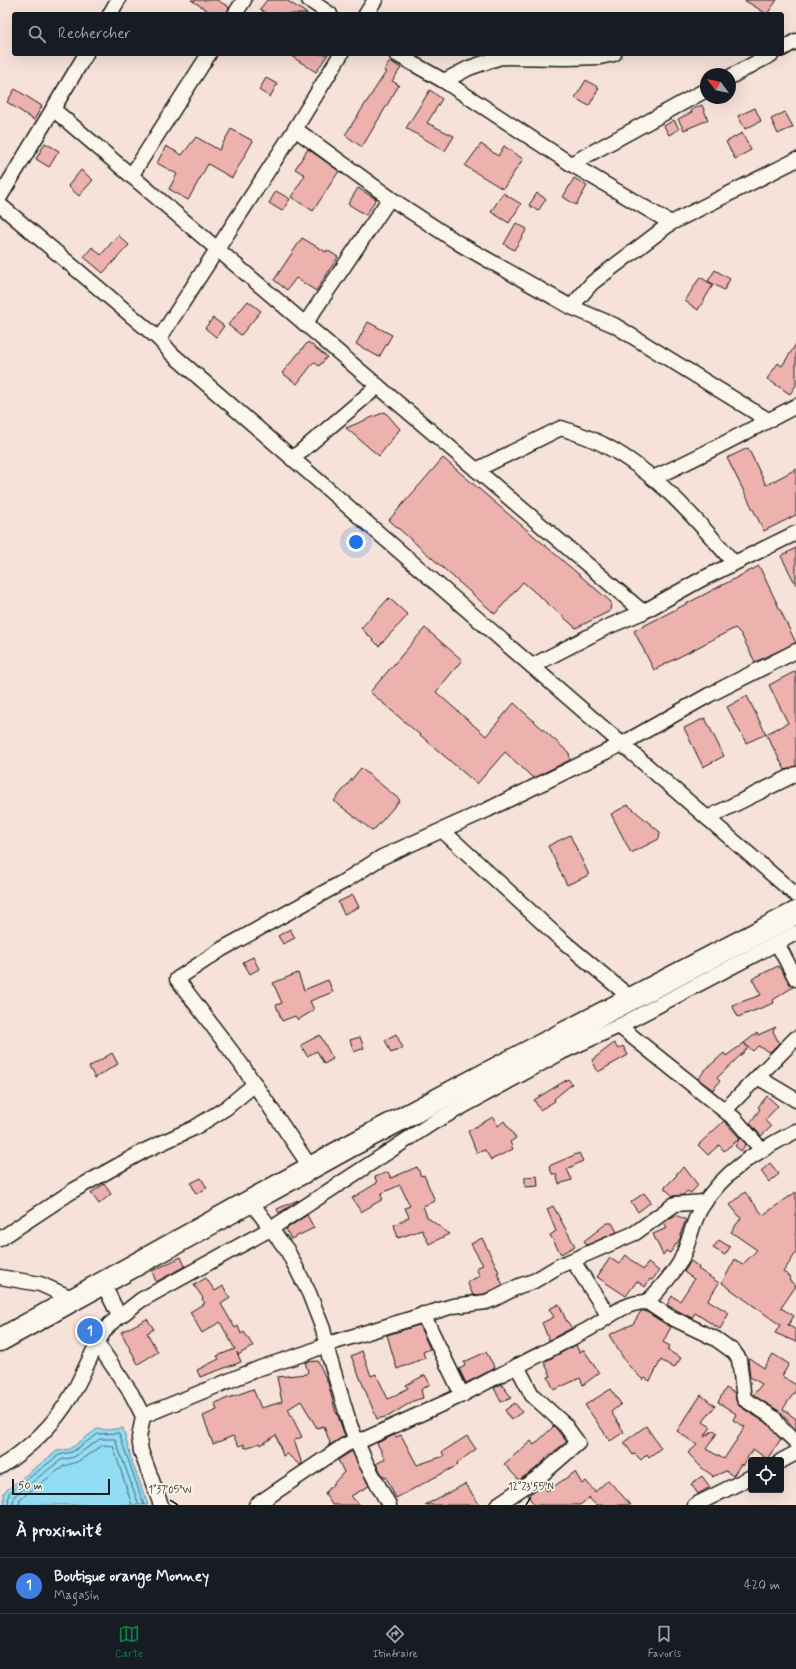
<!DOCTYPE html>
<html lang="fr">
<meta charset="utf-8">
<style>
body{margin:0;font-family:Mynerve,sans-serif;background:#242831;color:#f1f3f6}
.controls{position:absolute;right:12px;bottom:12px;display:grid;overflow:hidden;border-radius:4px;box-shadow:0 4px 16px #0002}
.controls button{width:36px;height:36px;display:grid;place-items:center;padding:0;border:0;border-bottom:1px solid #363941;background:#171b24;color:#f1f3f6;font:20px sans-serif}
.compass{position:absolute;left:700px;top:68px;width:36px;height:36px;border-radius:50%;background:#171b24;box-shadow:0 4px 16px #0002;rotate:302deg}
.scale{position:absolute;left:12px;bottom:10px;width:98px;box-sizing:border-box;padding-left:4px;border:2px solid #1c1c1c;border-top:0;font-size:11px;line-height:14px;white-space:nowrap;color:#1c1c1c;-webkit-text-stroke:3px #fbf7ec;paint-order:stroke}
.you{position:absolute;left:356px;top:542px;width:14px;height:14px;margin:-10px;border:3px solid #fff;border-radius:50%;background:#1a73e8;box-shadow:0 0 0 6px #1a73e833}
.badge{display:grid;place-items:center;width:26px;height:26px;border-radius:50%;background:#0b8043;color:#fff;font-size:13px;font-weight:700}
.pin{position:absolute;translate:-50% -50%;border:2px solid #fff;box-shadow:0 1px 4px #0006}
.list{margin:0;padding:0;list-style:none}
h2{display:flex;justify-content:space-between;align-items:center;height:52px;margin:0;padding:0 16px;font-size:17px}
h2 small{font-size:13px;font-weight:400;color:#9ea1a6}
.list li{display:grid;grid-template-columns:26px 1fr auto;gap:12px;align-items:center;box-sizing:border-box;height:56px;padding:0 16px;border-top:1px solid #363941}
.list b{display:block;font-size:15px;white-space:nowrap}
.list p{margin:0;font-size:13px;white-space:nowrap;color:#9ea1a6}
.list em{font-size:13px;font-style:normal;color:#9ea1a6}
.icon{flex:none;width:22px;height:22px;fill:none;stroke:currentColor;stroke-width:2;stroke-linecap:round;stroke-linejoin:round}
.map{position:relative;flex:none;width:796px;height:1505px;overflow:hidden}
.search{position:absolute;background:#171b24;box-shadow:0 4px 16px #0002;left:12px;right:12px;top:12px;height:44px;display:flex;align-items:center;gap:10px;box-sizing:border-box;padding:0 14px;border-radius:4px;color:#9ea1a6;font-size:15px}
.sheet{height:108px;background:#171b24}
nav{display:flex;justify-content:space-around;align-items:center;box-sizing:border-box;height:56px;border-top:1px solid #363941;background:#171b24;font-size:11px;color:#9ea1a6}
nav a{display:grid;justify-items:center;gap:2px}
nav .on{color:#0b8043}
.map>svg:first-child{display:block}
</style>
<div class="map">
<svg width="796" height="1505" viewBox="0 0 796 1505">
<rect width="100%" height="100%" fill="#f7e2d9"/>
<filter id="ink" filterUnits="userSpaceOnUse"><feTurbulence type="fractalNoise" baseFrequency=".025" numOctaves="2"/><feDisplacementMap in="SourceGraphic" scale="8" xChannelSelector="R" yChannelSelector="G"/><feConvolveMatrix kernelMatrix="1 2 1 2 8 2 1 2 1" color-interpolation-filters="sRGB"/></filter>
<g filter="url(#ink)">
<path fill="#92dcf4" stroke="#638f9e" d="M123,1428l9,34 16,43h-144v-13l53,-41 13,-2 27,-20 10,1z"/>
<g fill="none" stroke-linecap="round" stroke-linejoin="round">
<g stroke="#4b6972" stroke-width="1">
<path d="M8,1505l1,-12 50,-38 13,-3 26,-18 21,-1 25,72"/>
<path d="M13,1505l1,-9 47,-36 13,-3 26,-18h15l24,66"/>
<path d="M19,1505l1,-6 44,-33 13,-4 26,-17 10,1 19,59"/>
</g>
</g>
<g fill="#edb1ae" stroke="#1c1c1c">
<path d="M191,0h26l12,7 -2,7h-14z"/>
<path d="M267,0h19l22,14h-41l-7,-5z"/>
<path d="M744,0h33l-10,14z"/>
<path d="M288,54h40l-12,18z"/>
<path d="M390,61l11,7 -9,13 7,4 -37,62 -17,-12 41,-63 -2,-1z"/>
<path d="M266,78l11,6 -7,13 -11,-7z"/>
<path d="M586,80l13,8 -10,18 -14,-8z"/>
<path d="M15,89l27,17 -8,14 -27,-18z"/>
<path d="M430,90l12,9 -15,24 27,13 -9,15 -39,-23z"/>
<path d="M702,105l6,15 -24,10 -6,-11 14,-7 -1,-2z"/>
<path d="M755,108l6,13 -16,8 -7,-13z"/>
<path d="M785,112l8,15 -15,7 -7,-15z"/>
<path d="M674,120l5,9 -10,6 -5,-9z"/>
<path d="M231,129l22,12 -21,37 -24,-14 -20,36 -19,-11 8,-15 -20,-11 9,-17 16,9 14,-18 23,13z"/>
<path d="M742,133l9,17 -16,9 -9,-17z"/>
<path d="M45,143l14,8 -10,16 -13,-8z"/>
<path d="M481,144l17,12 6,-10 19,13 -20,30 -38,-23z"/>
<path d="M308,149l31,22 -26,40 -22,-14 14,-22 -10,-6z"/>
<path d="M81,170l12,10 -14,16 -11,-10z"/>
<path d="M574,178l13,8 -11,19 -13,-8z"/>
<path d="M358,188l18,11 -10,16 -18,-11z"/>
<path d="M276,191l14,8 -8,12 -13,-8z"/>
<path d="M503,193l18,11 -12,19 -18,-11z"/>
<path d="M537,193l9,6 -8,12 -9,-6z"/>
<path d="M516,223l11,6 -13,21 -10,-6z"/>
<path d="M118,235l11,10 -26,28 -19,-16 8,-10 9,8z"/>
<path d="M302,238l24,14 1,-2 11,7 -22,34 -20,-13 -9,12 -13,-10z"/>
<path d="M715,270l15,9 -6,11 -16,-9z"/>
<path d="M700,277l13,8 -15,25 -13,-9z"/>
<path d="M248,301l13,10 -20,24 -13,-10z"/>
<path d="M213,318l11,8 -8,11 -11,-9z"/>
<path d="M368,322l24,13 -13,22 -23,-13z"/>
<path d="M308,342l19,15 -8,9 -5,-4 -17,22 -15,-11z"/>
<path d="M796,344v41l-6,9 -23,-15 11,-16 4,3z"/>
<path d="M385,412l15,17 -21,27 -33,-28z"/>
<path d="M748,448l18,37 30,-16v46l-32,16 -37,-73z"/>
<path d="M443,458l168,144 -1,9 -34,17 -53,-46 -28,32 -106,-94z"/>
<path d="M796,548v37l-15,-29z"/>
<path d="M759,566l37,77 -41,19 -14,-28 -6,-6 -81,42 -20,-39z"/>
<path d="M389,598l19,17 -29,31 -18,-18z"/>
<path d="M425,628l37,32 -26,32 50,44 28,-33 55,50 1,7 -37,18 -28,-26 -28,32 -107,-92z"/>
<path d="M796,671v95l-11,4 -19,-36 22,-11 -19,-38z"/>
<path d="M747,696l19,38 -20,9 -19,-36z"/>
<path d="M705,718l19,38 -21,11 -19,-39z"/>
<path d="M361,768l39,32 -27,31 -39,-30z"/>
<path d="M628,805l32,27 -1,7 -28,14 -20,-39z"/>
<path d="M570,835l19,40 -22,10 -19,-39z"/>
<path d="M353,895l6,12 -15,7 -6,-12z"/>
<path d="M290,929l5,9 -12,6 -5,-8z"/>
<path d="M253,957l6,12 -9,5 -7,-12z"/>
<path d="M778,966l15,21 -20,13 1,3 -36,14 -6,-12 29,-10 -9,-16z"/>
<path d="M298,973l6,17 24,-10 5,12 -23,9 4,9 -16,10 -3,-4 -13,5 -6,-16 6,-2 -9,-20z"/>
<path d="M776,1027l-3,4 6,12 -9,9 -12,-6 -5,5 -9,-8 13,-10 1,2z"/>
<path d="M396,1034l7,14 -12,5 -6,-13z"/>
<path d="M320,1035l13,24 -9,5 -7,-13 -10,5 -6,-11z"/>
<path d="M360,1037l4,11 -10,4 -4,-12z"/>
<path d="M614,1043l4,6 5,-3 5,9 -30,17 -6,-12z"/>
<path d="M744,1043l4,5 -31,30 3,3 -7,9 -15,-11 7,-9 19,-17 2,3z"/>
<path d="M112,1053l6,11 -23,14 -6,-11z"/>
<path d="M568,1079l4,5 -18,15 1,2 -15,9 -6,-10z"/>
<path d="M767,1096l11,10 -13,14 6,7 -10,9 -11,-13 10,-14 -2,-2z"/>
<path d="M493,1117l5,9 6,-5 12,17 -6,4 3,7 -22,11 -6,-10 -8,3 -9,-22z"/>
<path d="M724,1121l16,17 -16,13 -5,-6 -11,10 -10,-10z"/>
<path d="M740,1138l6,6 -5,7 -6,-5z"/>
<path d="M579,1153l4,8 -16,8 5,11 -13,4 -3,-10h-4l-3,-8z"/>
<path d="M770,1163l9,11 -10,8 -8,-11z"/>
<path d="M417,1167l4,9 3,-1 11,26 -12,5 4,11 22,17 -20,10 -7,-14 -24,8 -4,-13 15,-8 -4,-9 5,-2 -10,-21 -20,9 3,5 -22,13 -9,-14 25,-15 -2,-6 13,-5 3,6z"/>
<path d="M684,1167l14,18 -7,8 -4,-2 -4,4 -10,1 -9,-8 13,-13 -1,-1z"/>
<path d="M537,1176l1,10 -13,1v-10z"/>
<path d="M201,1178l6,10 -11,6 -5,-11z"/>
<path d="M104,1184l7,10 -12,10 -8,-11z"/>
<path d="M745,1192l18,23 33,-23v61l-13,19 8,5 -2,3 7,6 -15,22 13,8 -6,9 8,5v12l-21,-9 5,-8 -58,-42 13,-24 7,6 15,-15 -26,-18 10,-14 -11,-13z"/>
<path d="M644,1193l7,9 -13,10 -7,-10z"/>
<path d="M298,1200v1l-19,12 -2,-4z"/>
<path d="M553,1206l22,40 -14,8 -11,-19 6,-4 -9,-22z"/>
<path d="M307,1215l7,13 -23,11 -5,-10z"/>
<path d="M676,1215l10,5 -6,15 1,2 -11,16 -4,-2 -3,4 -10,-21 14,-6 -3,-6z"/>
<path d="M607,1223h5l5,9 -30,13 -3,-4z"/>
<path d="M482,1238l17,34 -2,1 6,12 -19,9 -11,1 -6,-13 13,-6 -4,-8 7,-3 -12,-21z"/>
<path d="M719,1240l11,7 -5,8 -12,-7z"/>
<path d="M626,1255l17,15 5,-7 11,8 -7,9 -2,-1 -5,8 -8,-6 -11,15 -29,-19 13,-19 9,6z"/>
<path d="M181,1257l4,9 -29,16 -4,-11z"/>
<path d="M691,1261l8,6 -1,2 21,14 -11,17 21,13 -9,16 -25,-16 -3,5 -25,-13 5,-9 8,5 13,-20 1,-2 -10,-7z"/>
<path d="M206,1278l9,13 8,-5 7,12 -9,6 14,24 3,-2 3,8 3,-2 9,14 -15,9 -1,-3 4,10 -41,15 -3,-7 22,-11 -2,-3 18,-7 -15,-27 -18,11 -12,-21 15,-9 -3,-4 1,-1 -9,-13z"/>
<path d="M559,1304l7,16 6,8 -23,12 -7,-17 12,-6 -5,-8z"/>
<path d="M641,1311h4l26,16 -8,15 7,4 -3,4 14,8 -7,10 -13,-8 -11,21 -5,-3 -2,2 -16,-16 -18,-29 24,-11z"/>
<path d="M147,1319l7,10 -7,4 11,19 -20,12 -17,-32z"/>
<path d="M419,1325l11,24 -7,3 2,6 -28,11 -10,-34z"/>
<path d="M576,1345l3,7 5,-2 15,23 -16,12 -3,-7 -26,12 -6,-13 3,-1 -7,-14z"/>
<path d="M362,1351l9,25 5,-2 12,25 20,-11 -2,-3 19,-10 5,9 -9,6 2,8 -10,3 -24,15 -12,3 -26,-63z"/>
<path d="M486,1352l9,16 -29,15 -7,-14 6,-3 -1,-4z"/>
<path d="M773,1354l16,10 -7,12 14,9v5l-13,19 13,10v11l-17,-19 -26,-16 9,-11 -12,-7 -2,-18 1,-1 15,10z"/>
<path d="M318,1361l10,22 8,30h1l8,23 -17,10 2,-3 -6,-17 -7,2 -16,-27 -13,8 14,28 -8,3 8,24 -2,1 -13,-11 -4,2 -7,-21 -15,10 -1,-2 -15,5 -1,-4 -5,2 -6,-10 -20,8 -10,-28 14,-6 -2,-7 38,-14 8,19 21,-6 -5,-25 29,-3 2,-2 -3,-10z"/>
<path d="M501,1384l11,14 -11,4 -7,-14z"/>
<path d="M726,1388l9,5 1,7 3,6 29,18 13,15 -14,20 -14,-10 -11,17 -1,-2 -8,12 -7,-5 -14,6 1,-1 -11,-8 -14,-15 9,-8 -20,-14 24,-36 14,11 -12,16 8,5 -7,10 10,-7 3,3 -11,16 18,10 21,-32 -12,-7 3,-6 -18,-12z"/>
<path d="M611,1389l10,15 -10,8 13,20 -14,9 -25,-36z"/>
<path d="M515,1403l7,9 -11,8 -6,-10z"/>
<path d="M554,1426l13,16 -22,16 1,1 -12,11 -15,10 -15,-16 27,-23 3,4z"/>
<path d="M646,1426l15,22 -12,9 -2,-3 -6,6 -6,-6 -2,1 -9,-13z"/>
<path d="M394,1435l2,2 5,-2 16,30 27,-9 -2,-4 25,-16 9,13 -19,14 1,2 -62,33 -10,-21 -2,1 -8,-14 9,-5 -8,-16z"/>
<path d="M352,1451l17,35 -18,10 8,9h-27l-7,-12 19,-21 -6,-12z"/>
<path d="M575,1472l7,12 4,-3 9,11 13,-12 23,25h-35l-7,-7 1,-1 -10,8h-46l-6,-10 15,-10 4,6z"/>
<path d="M702,1476l8,11 -12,7 -7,-10z"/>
<path d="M465,1484l15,21h-55z"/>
</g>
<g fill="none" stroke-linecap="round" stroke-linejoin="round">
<defs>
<g id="minor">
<path d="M309,0l21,14"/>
<path d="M110,14l8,-14"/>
<path d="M235,14l9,-14"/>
<path d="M366,14l9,-14"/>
<path d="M782,49l14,-8"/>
<path d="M396,54l48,27 127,83 100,59"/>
<path d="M730,77l42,-23"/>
<path d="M444,81l25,-13 32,-11 65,1 34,-1 14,-3"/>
<path d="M53,109l590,503"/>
<path d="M295,129l95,69 70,46 111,63 43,18 154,95"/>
<path d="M571,164l135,-74"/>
<path d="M131,176l78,-122"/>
<path d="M0,197l86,-143"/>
<path d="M0,205l159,134 13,15 624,541"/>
<path d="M571,307l21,-24 79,-60 125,-63"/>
<path d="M305,324l85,-126"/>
<path d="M159,339l136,-210 46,-75"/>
<path d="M292,459l86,-73"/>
<path d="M476,470l85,-42c15,5 31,10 45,18 51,27 91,74 128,117"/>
<path d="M653,478c49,-22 95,-47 143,-72"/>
<path d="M532,666l73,-38 38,-16 57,-32 96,-47"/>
<path d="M707,818l89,-44"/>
<path d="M443,831l114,105 75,63"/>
<path d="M777,943l19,36"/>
<path d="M619,1026l116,93 26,30"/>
<path d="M759,1078l37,22"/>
<path d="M725,1110l71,-72"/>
<path d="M311,1168l-70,-104 -64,-85 45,-30 121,-67 39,-25 105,-47 135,-66 87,-49 87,-44"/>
<path d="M251,1202l36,48 22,43 14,36 6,27 21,69 6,15 9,-1 97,-44 -39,-81"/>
<path d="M0,1239l74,-49 70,-39 50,-23 32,-20 29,-24"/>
<path d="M573,1261l35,54"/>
<path d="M0,1277l40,7 34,15"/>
<path d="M103,1283l16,33"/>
<path d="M647,1302c12,-12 24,-25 33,-40 9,-17 11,-37 21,-54 23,-38 57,-57 95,-77"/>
<path d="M97,1343l34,50 12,23 -4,22 2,13 20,54"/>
<path d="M462,1395c41,-22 83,-43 125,-65 20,-11 36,-28 60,-28l21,14 48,23 18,13 5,7 5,40 30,19 7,10 15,14"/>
<path d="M143,1416l117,-48 46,-15 22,-9 125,-38 33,-4 8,-3 25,-13 15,-5 25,-15 76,-33 40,-29 30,-2"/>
<path d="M781,1461l15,-8"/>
<path d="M0,1467c28,-18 54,-42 71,-71 12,-20 20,-43 32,-63l7,-9 31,-24 131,-72 162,-106 128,-70 57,-26 177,-93"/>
<path d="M256,1505l89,-60 11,-5 10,23 23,42"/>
<path d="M497,1505l42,-28 39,-34 -13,-18 -33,-30 -15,-29"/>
<path d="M695,1505l56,-28"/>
</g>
<path id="primary" d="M0,1340l350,-194 140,-74 306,-159"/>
</defs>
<use href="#minor" stroke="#1c1c1c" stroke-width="17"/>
<use href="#primary" stroke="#1c1c1c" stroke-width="25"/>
<use href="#minor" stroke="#fbf7ec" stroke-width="14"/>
<use href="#primary" stroke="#fbf7ec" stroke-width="22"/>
</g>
</g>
<path fill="none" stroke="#1c1c1c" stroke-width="1.5" d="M170,1500l8,5M526,1505l5,-8"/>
<g font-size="10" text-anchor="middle" fill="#1c1c1c" stroke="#fbf7ec" stroke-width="3.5" stroke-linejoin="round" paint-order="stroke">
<text x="531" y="1490">12°23'55"N</text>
<text x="170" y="1493">1°37'05"W</text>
</g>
</svg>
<div class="controls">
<button><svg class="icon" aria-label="locate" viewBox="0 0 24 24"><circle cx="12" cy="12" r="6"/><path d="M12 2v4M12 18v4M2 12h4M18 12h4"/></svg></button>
</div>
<svg class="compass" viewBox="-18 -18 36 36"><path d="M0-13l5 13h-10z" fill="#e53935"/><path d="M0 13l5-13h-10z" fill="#9ea1a6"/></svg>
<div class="scale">50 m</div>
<div class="you"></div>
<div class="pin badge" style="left:90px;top:1331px;background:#3f7fe0">1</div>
<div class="search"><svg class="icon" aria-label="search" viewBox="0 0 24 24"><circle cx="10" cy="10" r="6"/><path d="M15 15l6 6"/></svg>Rechercher</div>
</div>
<section class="sheet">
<h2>À proximité<small></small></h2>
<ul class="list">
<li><span class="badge" style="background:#3f7fe0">1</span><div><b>Boutique orange Monney</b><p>Magasin</p></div><em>420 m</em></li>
</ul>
</section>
<nav>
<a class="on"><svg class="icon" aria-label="map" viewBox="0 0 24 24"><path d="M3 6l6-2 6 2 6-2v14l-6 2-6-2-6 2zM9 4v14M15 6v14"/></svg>Carte</a>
<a><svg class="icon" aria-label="directions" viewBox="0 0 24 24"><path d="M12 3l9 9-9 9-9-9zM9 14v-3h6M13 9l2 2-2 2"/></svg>Itinéraire</a>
<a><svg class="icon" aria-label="saved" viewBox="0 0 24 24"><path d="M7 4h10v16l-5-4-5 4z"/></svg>Favoris</a>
</nav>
